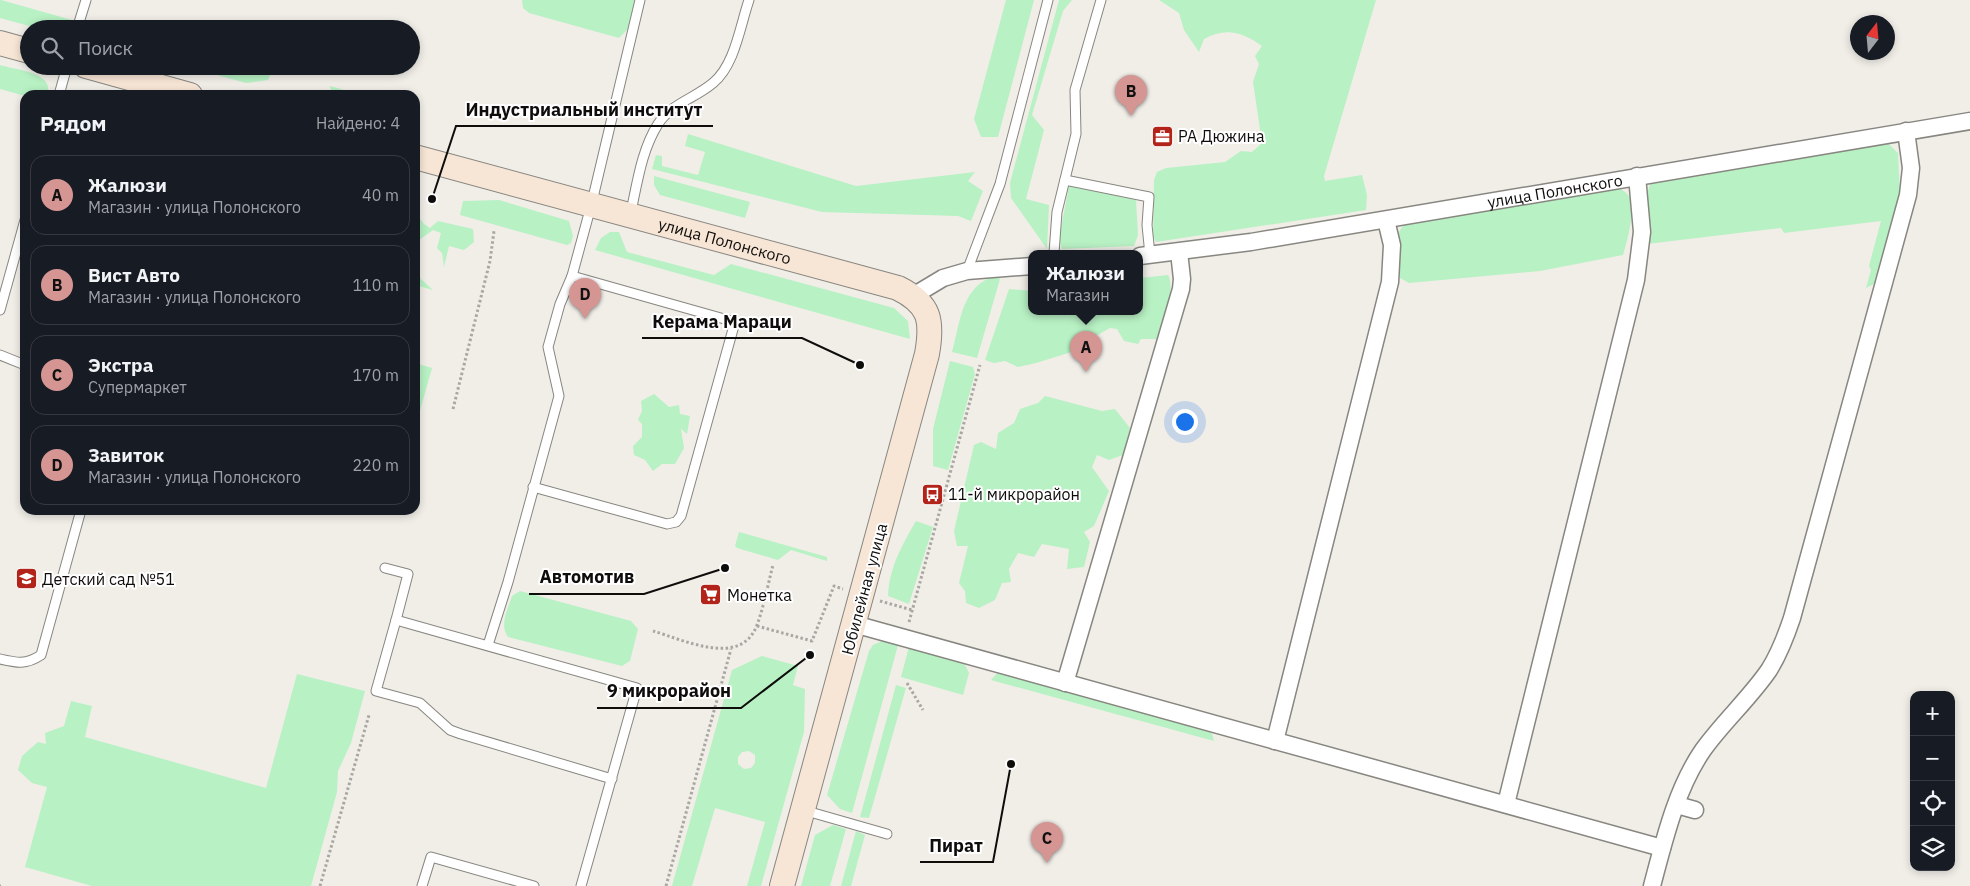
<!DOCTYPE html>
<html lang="ru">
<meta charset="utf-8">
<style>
body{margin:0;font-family:"IBM Plex Sans",sans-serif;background:#242831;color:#f1f3f6}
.controls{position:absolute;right:15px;bottom:15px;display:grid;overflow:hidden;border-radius:10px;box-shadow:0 2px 8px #0003}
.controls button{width:45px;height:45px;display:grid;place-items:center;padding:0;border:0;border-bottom:1px solid #363941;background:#171b24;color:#f1f3f6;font:25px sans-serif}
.compass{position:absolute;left:1850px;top:15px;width:45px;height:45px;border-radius:50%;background:#171b24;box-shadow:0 2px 8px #0003;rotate:16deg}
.you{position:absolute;left:1184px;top:421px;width:18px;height:18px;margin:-12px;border:4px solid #fff;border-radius:50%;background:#1a73e8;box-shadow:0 0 0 8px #1a73e833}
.badge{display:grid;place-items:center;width:32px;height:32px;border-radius:50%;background:#d59593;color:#111;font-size:16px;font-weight:700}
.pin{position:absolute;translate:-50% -41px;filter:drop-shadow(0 1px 2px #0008)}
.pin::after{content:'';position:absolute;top:26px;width:18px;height:15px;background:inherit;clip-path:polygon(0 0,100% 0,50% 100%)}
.popup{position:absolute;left:1028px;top:250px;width:115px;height:65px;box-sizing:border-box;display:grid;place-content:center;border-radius:10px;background:#171b24;filter:drop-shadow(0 1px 4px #0005);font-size:16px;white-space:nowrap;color:#9ea1a6}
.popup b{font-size:19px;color:#f1f3f6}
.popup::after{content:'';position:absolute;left:50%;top:100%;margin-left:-10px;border:10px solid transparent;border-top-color:#171b24}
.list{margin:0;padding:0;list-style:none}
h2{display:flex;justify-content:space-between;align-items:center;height:65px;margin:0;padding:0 20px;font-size:21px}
h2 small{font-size:16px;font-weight:400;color:#9ea1a6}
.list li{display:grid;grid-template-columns:32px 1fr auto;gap:15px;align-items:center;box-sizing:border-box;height:80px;margin:0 10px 10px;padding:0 10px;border:1px solid #363941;border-radius:15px}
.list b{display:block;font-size:19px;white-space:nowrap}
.list p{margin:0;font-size:16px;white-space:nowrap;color:#9ea1a6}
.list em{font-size:16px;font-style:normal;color:#9ea1a6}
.icon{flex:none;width:28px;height:28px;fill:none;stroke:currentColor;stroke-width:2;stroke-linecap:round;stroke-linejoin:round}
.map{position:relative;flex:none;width:1970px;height:886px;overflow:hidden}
.search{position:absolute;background:#171b24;box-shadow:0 2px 8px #0003;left:20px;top:20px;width:400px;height:55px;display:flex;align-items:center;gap:12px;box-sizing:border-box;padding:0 18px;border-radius:28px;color:#9ea1a6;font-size:19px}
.panel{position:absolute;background:#171b24;box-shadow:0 2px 8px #0003;left:20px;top:90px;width:400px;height:425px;border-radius:15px}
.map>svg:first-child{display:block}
</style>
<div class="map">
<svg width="1970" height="886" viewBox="0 0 1970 886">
<rect width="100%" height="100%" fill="#f1eee8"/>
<g fill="#b8f1c4" fill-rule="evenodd">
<path d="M0,0h1l71,20 -9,9h-23l-40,-11z"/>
<path d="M522,0h113l-5,27 -11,11 -90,-25 -6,-5z"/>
<path d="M1006,0h28l-36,137h-17l-7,-18z"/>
<path d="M1059,0h13l-9,11 -31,104 12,15 -18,69 23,6 -2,44 -36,-51 -1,-15z"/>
<path d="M1159,0h217l-52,176 1,5 37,-6 5,20 -1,15 -210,32 -3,-6 1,-56 3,-8 9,-4 59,-6 16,-11 11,1 10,-9 -9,-61 6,-18 -4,-8 7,-10c-19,-14 -37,-19 -58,-7l-5,13 -15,-22 -5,-17z"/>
<path d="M0,65c15,5 56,7 47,30l-22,1 -25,-7z"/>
<path d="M184,66h68l19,6 -3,8 -22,3z"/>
<path d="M330,86l32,9h-30z"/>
<path d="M688,134l168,52 119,-14 -7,9 15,10 -12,30 -13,-5 -136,-4 -170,-43 4,-14 6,1v10l36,9 7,-23 -20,-6z"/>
<path d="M1888,143l10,10 2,42 -26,89 -8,4 5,-18 -2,-4 12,-45 -97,12 -3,-5 -134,16v-50l4,-13z"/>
<path d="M654,176l96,26 -5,16 -85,-23 -6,-10z"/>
<path d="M1069,186l67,14 2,35 -4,11 -72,3 -3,-10z"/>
<path d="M1619,188c3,2 7,4 9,7 9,10 -1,48 -5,60l-83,16 -131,12 -9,-5 -3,-43 7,-11z"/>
<path d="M499,200l70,21 4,15 -2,7 -4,2 -107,-30 3,-14z"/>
<path d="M415,212l9,12 6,4 8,-7 35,8 1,13 -10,8 -15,-4 -5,21 -2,-14 -5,-5 4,-15 -8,-3 -14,10 -4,16z"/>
<path d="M610,232h9l8,20 87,23 17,-11 163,44 14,13 2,18 -315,-89 6,-12z"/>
<path d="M415,265l6,14 12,11 -18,-5z"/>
<path d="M996,275l4,4 -23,79 -25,-6c9,-32 9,-65 44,-77z"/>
<path d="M1168,275c8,13 -5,52 -8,67l-5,-3h-14l-3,5 -14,-3 -7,-12 -7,-1 -23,13 -6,8 -45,14 -18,4 -13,-6 -11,2 -9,-3 24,-71 23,2v20h108v-33z"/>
<path d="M950,361l23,6 2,7 -27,96 -15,-4v-37z"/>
<path d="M415,363l17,5 -17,61z"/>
<path d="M654,394l15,13 10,-2 1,9 10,2 -3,18 -6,-5 3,19 -9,16h-13l-9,7 -8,-11 -11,-5 -1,-9 9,-9v-13l-4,-4 4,-9 -1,-10z"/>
<path d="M1045,396l57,15 13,-2 15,19 -7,27 -14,5 -12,-5 -5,12 17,24 -15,35 -10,6 6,10 -6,25 -17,2 2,-20 -27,-5 -8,13 -16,-4 -9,16 2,13 -9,1 -7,17 -16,8 -13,-5 -1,-12 -6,-8 9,-37h-11l-3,-15 20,-86 7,-3 15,7 2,-16 16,-10 6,-14 18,-6z"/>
<path d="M916,521l17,6 -24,77 -21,-8c1,-28 14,-51 28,-75z"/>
<path d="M739,532l88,25v4l-36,-11 -13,10 -41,-12 -2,-2z"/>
<path d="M520,591l111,30 7,8 -8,32 -8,5 -114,-29c-9,-12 0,-28 4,-41z"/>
<path d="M882,641l16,4 -46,168 -12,-4 -13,-14 42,-144 4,-6z"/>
<path d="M909,647l55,16 5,10 -6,22 -62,-18z"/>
<path d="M762,656l36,10 -5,19 12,4 -1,43 -43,154h-14l18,-64 -50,-14 -23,78h-20l60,-216zM749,751l6,4v8l-4,5 -7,1 -6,-5v-7l4,-5z"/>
<path d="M999,671l212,59 3,11 -223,-61z"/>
<path d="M297,674l68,17 -14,52 -13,28 -1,21 -26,94h-219l-67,-19 22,-80 -15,-4 -14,-13 4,-14 16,-14 8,2 -1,-11 19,-7 7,-25 21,5 -7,31 181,51z"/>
<path d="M896,685l10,3 -37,130 -9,-1z"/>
<path d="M833,825l13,4 -16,57h-29l14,-51z"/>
<path d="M856,831l9,4 -14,51h-10z"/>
</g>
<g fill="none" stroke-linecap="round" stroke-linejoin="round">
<defs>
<g id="lane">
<path d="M77,29l9,-29"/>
<path d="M59,95l8,-29"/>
<path d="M1065,180l84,17 -2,28 3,30"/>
<path d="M630,216c7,-31 11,-65 28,-92 14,-21 36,-25 55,-41 22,-18 27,-57 36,-83"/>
<path d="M1054,253l3,-41 19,-78 -1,-44 26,-90"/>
<path d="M967,271l33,-87 48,-184"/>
<path d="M0,310l25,-90"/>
<path d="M0,355l25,10"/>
<path d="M533,487l134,37 9,-2 5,-6 54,-194 -163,-46"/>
<path d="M385,568l23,6 -12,46 241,68 -56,198"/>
<path d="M396,620l-20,71 44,12 30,27 11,4 151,45"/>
<path d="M488,645l20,-63 51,-186 -11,-49 12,-43 12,-28 19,-70 49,-206"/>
<path d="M0,659c17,4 26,6 41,-4l40,-145"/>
<path d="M803,810l84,24"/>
<path d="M422,886l9,-29 103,29"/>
</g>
<g id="street">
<path id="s1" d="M1140,256l111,-14 719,-121"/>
<path d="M913,296l30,-18 24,-7 65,-5"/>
<path d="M854,624l808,224"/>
<path d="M1065,683l116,-394 1,-10 -3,-27"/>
<path d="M1275,741l115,-459 2,-37 -6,-25"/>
<path d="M1506,804l130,-524 6,-48 -5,-56"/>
<path d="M1677,805l18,5"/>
<path d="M1652,886c12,-45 24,-97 51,-136 20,-28 46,-51 66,-80 10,-16 17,-34 23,-52l116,-423 3,-27 -5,-37"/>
</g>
<g id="secondary">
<path d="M0,43l29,8"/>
<path d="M86,66l104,29"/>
<path id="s2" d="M415,157l483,131c32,16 35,32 29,66l-145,532"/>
</g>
</defs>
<use href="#lane" stroke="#888680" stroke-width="11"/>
<use href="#street" stroke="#888680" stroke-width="19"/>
<use href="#secondary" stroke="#888680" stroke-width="26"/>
<g stroke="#a9a7a2" stroke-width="3" stroke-dasharray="2.5 2.5" stroke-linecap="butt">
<path d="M453,409l37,-148 4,-30"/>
<path d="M880,601l32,9"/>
<path d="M909,622l71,-257"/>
<path d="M757,626l55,15 22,-55 9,3"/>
<path d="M653,631c31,9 88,37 104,-6 7,-19 11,-41 16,-60"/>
<path d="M907,683l16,27"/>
<path d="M0,886h1"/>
<path d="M320,886l49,-171"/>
<path d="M666,886l65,-237"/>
</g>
<use href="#lane" stroke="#fff" stroke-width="9"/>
<use href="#street" stroke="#fff" stroke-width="16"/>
<use href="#secondary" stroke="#f7e5d5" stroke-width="24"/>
</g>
<defs>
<symbol id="office-square" viewBox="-11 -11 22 22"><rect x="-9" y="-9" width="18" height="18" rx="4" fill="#b22319" stroke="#fff"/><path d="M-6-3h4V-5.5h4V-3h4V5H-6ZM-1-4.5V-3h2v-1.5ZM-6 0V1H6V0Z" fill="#fff"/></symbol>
<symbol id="bus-square" viewBox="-11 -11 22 22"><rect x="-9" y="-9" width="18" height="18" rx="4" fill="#b22319" stroke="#fff"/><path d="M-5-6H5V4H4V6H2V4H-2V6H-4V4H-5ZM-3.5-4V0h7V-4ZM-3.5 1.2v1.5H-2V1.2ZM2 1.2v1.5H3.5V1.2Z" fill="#fff"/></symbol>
<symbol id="school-square" viewBox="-11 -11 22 22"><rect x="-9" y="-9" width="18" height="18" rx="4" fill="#b22319" stroke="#fff"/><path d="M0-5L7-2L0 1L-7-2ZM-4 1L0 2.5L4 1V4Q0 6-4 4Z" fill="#fff"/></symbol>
<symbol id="supermarket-square" viewBox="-11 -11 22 22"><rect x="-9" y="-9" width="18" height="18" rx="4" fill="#b22319" stroke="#fff"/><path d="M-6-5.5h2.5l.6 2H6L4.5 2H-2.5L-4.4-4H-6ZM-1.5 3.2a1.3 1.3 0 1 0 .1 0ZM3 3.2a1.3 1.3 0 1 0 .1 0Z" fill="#fff"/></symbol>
</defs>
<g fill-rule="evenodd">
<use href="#office-square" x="1150" y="124" width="25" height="25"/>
<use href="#bus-square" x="920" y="482" width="25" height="25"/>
<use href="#school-square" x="14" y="566" width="25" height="25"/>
<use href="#supermarket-square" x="698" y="582" width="25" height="25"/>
</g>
<g text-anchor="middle" stroke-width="4" stroke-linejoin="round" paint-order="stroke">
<g font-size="16" fill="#0e0d0b" stroke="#fff" text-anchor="start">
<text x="1178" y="142">РА Дюжина</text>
<text x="948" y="500">11-й микрорайон</text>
<text x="42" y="585">Детский сад №51</text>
<text x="727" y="601">Монетка</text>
</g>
<g font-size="16" fill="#0e0d0b" stroke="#fff">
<text dy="6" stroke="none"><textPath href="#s1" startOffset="420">улица Полонского</textPath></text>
<text dy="6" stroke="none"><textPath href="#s2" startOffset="321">улица Полонского</textPath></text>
<text transform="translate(864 589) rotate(-75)" y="6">Юбилейная улица</text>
</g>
</g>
<path fill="none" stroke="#0e0d0b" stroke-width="2" d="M432 199L456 126H713M860 365L802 338H642M725 568L644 594H529M810 655L741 708H597M1011 764L993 862H920"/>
<g fill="#0e0d0b" stroke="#fff" stroke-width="2">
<circle cx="432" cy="199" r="5"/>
<circle cx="860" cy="365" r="5"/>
<circle cx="725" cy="568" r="5"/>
<circle cx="810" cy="655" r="5"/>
<circle cx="1011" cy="764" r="5"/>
</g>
<g font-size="18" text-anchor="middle" font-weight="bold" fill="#0e0d0b" stroke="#fff" stroke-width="4" stroke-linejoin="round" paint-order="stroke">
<text x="584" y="116">Индустриальный институт</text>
<text x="722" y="328">Керама Мараци</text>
<text x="587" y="583">Автомотив</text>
<text x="669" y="697">9 микрорайон</text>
<text x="956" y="852">Пират</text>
</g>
</svg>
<div class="controls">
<button>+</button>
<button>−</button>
<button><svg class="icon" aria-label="locate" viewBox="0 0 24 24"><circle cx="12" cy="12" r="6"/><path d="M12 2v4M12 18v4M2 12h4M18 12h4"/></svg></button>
<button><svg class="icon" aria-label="layers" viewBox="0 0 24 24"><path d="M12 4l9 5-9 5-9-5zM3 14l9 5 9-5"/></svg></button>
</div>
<svg class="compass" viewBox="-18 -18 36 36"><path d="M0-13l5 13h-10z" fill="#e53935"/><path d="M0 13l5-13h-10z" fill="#9ea1a6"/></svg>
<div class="you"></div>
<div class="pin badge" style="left:1086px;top:372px">A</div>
<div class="popup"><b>Жалюзи</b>Магазин</div>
<div class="pin badge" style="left:1131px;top:116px">B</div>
<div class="pin badge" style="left:1047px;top:863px">C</div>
<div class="pin badge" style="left:585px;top:319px">D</div>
<div class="search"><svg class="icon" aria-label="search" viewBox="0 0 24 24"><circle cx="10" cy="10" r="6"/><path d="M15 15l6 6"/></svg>Поиск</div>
<section class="panel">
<h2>Рядом<small>Найдено: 4</small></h2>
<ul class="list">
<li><span class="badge">A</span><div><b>Жалюзи</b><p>Магазин · улица Полонского</p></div><em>40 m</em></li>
<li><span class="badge">B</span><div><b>Вист Авто</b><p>Магазин · улица Полонского</p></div><em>110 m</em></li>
<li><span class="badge">C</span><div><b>Экстра</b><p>Супермаркет</p></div><em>170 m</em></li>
<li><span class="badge">D</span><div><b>Завиток</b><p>Магазин · улица Полонского</p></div><em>220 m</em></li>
</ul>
</section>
</div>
